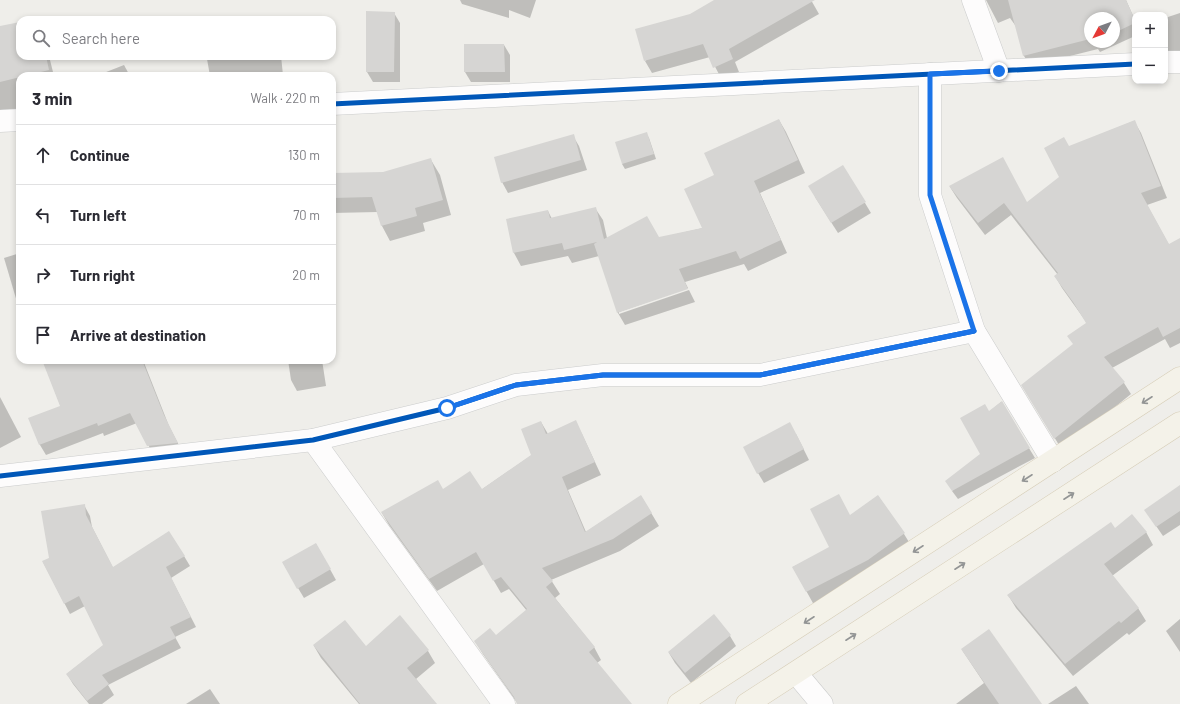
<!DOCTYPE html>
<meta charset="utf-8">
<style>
body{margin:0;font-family:Barlow,sans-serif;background:#f2f2f3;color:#2b2b33}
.controls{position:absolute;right:12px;top:12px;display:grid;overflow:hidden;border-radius:8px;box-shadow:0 2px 6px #0003}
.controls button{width:36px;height:36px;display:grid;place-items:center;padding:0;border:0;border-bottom:1px solid #e1e1e2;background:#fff;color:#2b2b33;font:20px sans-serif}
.compass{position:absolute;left:1084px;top:12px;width:36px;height:36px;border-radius:50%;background:#fff;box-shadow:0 2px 6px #0003;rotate:229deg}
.stop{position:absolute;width:12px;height:12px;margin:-9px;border:3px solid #1a73e8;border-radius:50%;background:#fff}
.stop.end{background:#1a73e8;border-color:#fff;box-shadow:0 1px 4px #0008}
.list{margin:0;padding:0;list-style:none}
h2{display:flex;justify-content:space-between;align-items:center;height:52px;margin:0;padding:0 16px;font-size:17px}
h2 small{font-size:13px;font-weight:400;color:#7c7c81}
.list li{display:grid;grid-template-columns:26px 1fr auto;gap:12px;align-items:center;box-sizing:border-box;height:60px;padding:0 16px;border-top:1px solid #e1e1e2}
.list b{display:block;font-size:15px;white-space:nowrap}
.list em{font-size:13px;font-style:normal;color:#7c7c81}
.icon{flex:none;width:22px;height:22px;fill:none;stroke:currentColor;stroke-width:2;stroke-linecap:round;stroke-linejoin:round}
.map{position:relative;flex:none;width:1180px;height:704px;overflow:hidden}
.search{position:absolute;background:#fff;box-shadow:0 2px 6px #0003;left:16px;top:16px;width:320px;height:44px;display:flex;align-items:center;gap:10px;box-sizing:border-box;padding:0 14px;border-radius:12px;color:#7c7c81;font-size:15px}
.panel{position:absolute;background:#fff;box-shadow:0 2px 6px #0003;left:16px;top:72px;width:320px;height:292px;border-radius:12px}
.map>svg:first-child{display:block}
</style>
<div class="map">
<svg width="1180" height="704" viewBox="0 0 1180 704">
<rect width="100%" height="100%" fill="#efeeea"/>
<g fill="#0003" fill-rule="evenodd">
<path d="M460,0h76l-6,18 -21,-8v8l-47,-14z"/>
<path d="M723,0h88l8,14 -84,48 4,10 -17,8 -12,-23 -58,16 -7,-12 46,-46z"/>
<path d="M986,0h140l9,20v16l-35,16 -2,-3 -68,17 -6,-10 -8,-31h-1l-5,-7 -12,5zM1090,18h24v24h-24z"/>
<path d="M394,13l6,10v59h-27l-6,-10z"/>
<path d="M1180,13v43l-15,3v-41z"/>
<path d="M20,23v33h29l5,20h-34v42l-20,5v-96z"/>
<path d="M504,45l6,10v27h-39l-6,-10z"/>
<path d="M223,56h58l2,19 -13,1h-6l-1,-2 -10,2h-43l-3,-17z"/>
<path d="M124,65l6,11h-34z"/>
<path d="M779,120l7,12 19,41 -45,20 27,60 -39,18 -4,-7 -59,18 3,6 -69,24v2l70,-24 6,12 -70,23 -7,-12 -19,-57 -27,7 -4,-7 -47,10 -7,-13 -7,-33 41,-9 4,8 43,-11 8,12 4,18h52l44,-10 12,-53z"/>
<path d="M1134,121l7,12 26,65 -20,7 22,40 11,-2v100l-10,5 -5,-9 -53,29 12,15 7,11 -69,56 -32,-53 44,-52 13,-22 -25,-35 -7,-12 3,-1 -47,-60 -26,20 -28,-37 -7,-11 77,16 34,-26 8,-30z"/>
<path d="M646,133l3,5 7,21 -31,10 -3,-5z"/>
<path d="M573,136l6,10 8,24 -79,23 -6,-11z"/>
<path d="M431,160l9,15 11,40 -28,8 2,8 -35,10 -8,-15 -4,-14 -46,1v-39l52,-1z"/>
<path d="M815,197l50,6 6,10 -33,20z"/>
<path d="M20,253v59l-16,-54z"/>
<path d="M43,360h100l26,66 14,27 -29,3 -17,-33 -33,13 -1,-3 -57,22 -6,-10 -10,-26 31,-12z"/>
<path d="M288,360h34l4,26 -29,5 -6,-11z"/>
<path d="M0,397l21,40 -21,11z"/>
<path d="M1001,402l34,56 -77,41 -6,-8 29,-37 8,-42z"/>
<path d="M541,422l7,12 27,-12 7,12 19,41 -33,15 18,42 55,-36 18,30 -39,25 -69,29 9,14 -5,4 39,49 7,13 -4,3 33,41h-112l-35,-50 -8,-13 21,-5 31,-25 -18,-22 -8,4 -17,-29 -47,27 -48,-66 -7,-12 61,-22 38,-1 51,-35z"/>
<path d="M796,434l13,26 -45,23 -6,-10z"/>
<path d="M1180,489v36l-17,11 -11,-16z"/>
<path d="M878,496l26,38 8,13 -98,58 -21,-38 37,-19 20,-32z"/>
<path d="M84,505l6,11 2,11 21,41 71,-12 6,10 -19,12 25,49 -21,10 6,11 -73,37 6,10 -12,9h-13l-16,-20 -6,-10 37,-29 -19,-39 -15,8 -27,-52 7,-4z"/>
<path d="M1115,529l31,3 7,13 -41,31 26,32 8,13 -17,14 -2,-2 -54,43 -57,-68 -8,-13z"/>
<path d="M316,544l20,36 -32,18 -21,-35z"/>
<path d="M714,616l16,20 6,10 -45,37 -16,-20 -6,-10z"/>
<path d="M1180,619v33l-14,-21z"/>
<path d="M314,646l114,5 7,12 -19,16 20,25h-77l-38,-46z"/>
<path d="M962,650l79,54h-85l28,-21z"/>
<path d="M1076,686l13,18h-41z"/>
<path d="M210,689l10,15h-34z"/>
</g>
<g fill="#d6d5d3">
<path d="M714,0h101l-86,49 4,10 -20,9 -10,-24 -59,17 -9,-32 55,-15z"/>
<path d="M1008,0h118l9,20v3l-21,10v-15h-24v21l-67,17z"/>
<path d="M366,11l29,1 -1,60h-28z"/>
<path d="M20,22v34h26l3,14 -49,12v-56z"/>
<path d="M464,44h40l1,28h-41z"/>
<path d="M779,119l19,41 -44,21 27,59 -41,19 -4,-8 -57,18 9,20 -71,24 -23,-69 3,-2 -33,8 -2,-7 -49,10 -7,-34 42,-9 2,8 46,-11 8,32 43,-23 12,21 43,-9 -18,-39 30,-14 -10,-22z"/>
<path d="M1135,120l26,66 -20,7 28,51 11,-6v90l-17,9 -5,-10 -54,30 21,25 -71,57 -33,-54 52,-41 -6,-8 19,-13 -13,-21 -19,-26 4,-3 -54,-70 -26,20 -29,-37 54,-29 24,45 32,-25 -15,-29 20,-11 5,9z"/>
<path d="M647,132l7,22 -32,10 -7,-22z"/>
<path d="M574,134l7,26 -80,23 -7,-26z"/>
<path d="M431,158l12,42 -28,8 2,8 -36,10 -9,-29 -40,1v-25l51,-1z"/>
<path d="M843,165l23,37 -35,21 -23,-37z"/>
<path d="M42,360h100l22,55 14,28 -31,3 -17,-33 -32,13 -1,-3 -58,22 -11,-27 32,-12z"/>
<path d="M1002,401l28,47 -78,43 -7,-10 35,-27 -20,-36 25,-14 4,7z"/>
<path d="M576,420l19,42 -33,15 23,55 56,-37 11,18 -39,26 -71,29 11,13 -7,6 49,60 -6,5 43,52h-115l-3,-7 -40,-56 16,-13 6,7 31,-26 -26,-32 -8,4 -17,-29 -47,27 -48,-67 57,-32 5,9 27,-18 12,18 49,-34 -10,-26 20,-8 5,13z"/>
<path d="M790,422l14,27 -47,25 -14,-27z"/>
<path d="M1180,485v26l-24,16 -12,-17z"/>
<path d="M839,494l11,21 28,-20 27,38 -37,27 -62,32 -14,-25 37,-20 -19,-38z"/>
<path d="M85,504l1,11 27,52 56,-36 16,25 -19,11 25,50 -21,10 6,11 -74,37 7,9 -22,17 -21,-27 37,-29 -24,-49 -15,8 -22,-43 7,-3 -8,-47z"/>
<path d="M1132,514l15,18 -43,32 35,44 -18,15 -2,-2 -54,43 -58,-69 104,-73 4,6z"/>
<path d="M316,543l15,26 -34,20 -15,-27z"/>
<path d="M714,614l17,21 -46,38 -17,-21z"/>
<path d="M400,615l29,35 -22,18 30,36h-77l-47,-59 32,-25 21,26z"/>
<path d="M989,629l53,75h-43l-38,-55z"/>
</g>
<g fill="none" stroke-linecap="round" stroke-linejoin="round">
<defs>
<g id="minor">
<path d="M973,0l26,71"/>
<path d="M1165,62h15"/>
<path d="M930,74v121l44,136 79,130"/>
<path d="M332,104l803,-40"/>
<path d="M0,121l20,-1"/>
<path d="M313,440l191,264"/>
<path d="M0,476l313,-36 134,-32 69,-23 87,-10h157l214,-44"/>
<path d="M796,673l26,31"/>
</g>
<g id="major">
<path d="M679,704l501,-326"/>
<path d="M747,704l433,-281"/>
</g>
</defs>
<use href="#minor" stroke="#cbcccc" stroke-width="23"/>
<use href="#major" stroke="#d7ceb8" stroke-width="23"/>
<use href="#minor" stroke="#fdfcfc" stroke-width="22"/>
<use href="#major" stroke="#f4f2e9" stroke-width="22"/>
<defs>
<g id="cycleway">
<path d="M332,104l803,-40"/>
<path d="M0,476l313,-36 134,-32 69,-23 87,-10h157l214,-44"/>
</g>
</defs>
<use href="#cycleway" stroke="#fff" stroke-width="8"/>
<use href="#cycleway" stroke="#0057b8" stroke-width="5"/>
</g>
<defs><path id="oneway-shaft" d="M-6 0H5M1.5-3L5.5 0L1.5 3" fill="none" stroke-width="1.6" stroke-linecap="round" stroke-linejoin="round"/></defs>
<g stroke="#939595">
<use href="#oneway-shaft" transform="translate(1147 400) rotate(147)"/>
<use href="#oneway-shaft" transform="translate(1027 478) rotate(147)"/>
<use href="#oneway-shaft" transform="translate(1069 496) rotate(-33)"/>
<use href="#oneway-shaft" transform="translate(918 549) rotate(147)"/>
<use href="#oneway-shaft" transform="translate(960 566) rotate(-33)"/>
<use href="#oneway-shaft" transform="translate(809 620) rotate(147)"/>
<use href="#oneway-shaft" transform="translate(851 637) rotate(-33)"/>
</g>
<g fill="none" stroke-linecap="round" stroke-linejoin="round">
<path stroke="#1a73e8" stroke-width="5" d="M447,408l69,-23 87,-10h157l214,-44 -44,-136v-121l69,-3"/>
</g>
</svg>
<div class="controls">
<button>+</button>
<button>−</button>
</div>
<svg class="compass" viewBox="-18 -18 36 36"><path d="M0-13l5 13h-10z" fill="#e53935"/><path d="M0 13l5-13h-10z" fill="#7c7c81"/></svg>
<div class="stop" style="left:447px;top:408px"></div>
<div class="stop end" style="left:999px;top:71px"></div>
<div class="search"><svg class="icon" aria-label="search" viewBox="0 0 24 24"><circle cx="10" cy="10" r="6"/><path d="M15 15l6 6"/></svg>Search here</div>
<section class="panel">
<h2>3 min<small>Walk · 220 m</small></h2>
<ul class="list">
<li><svg class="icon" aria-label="ahead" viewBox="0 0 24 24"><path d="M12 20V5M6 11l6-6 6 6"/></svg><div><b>Continue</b></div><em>130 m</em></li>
<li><svg class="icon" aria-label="left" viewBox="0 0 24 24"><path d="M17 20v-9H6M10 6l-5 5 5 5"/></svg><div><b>Turn left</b></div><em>70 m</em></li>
<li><svg class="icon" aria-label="right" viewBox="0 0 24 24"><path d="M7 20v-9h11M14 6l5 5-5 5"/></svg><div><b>Turn right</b></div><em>20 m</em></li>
<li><svg class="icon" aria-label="arrive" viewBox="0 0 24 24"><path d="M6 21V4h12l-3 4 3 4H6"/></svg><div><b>Arrive at destination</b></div></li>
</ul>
</section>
</div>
